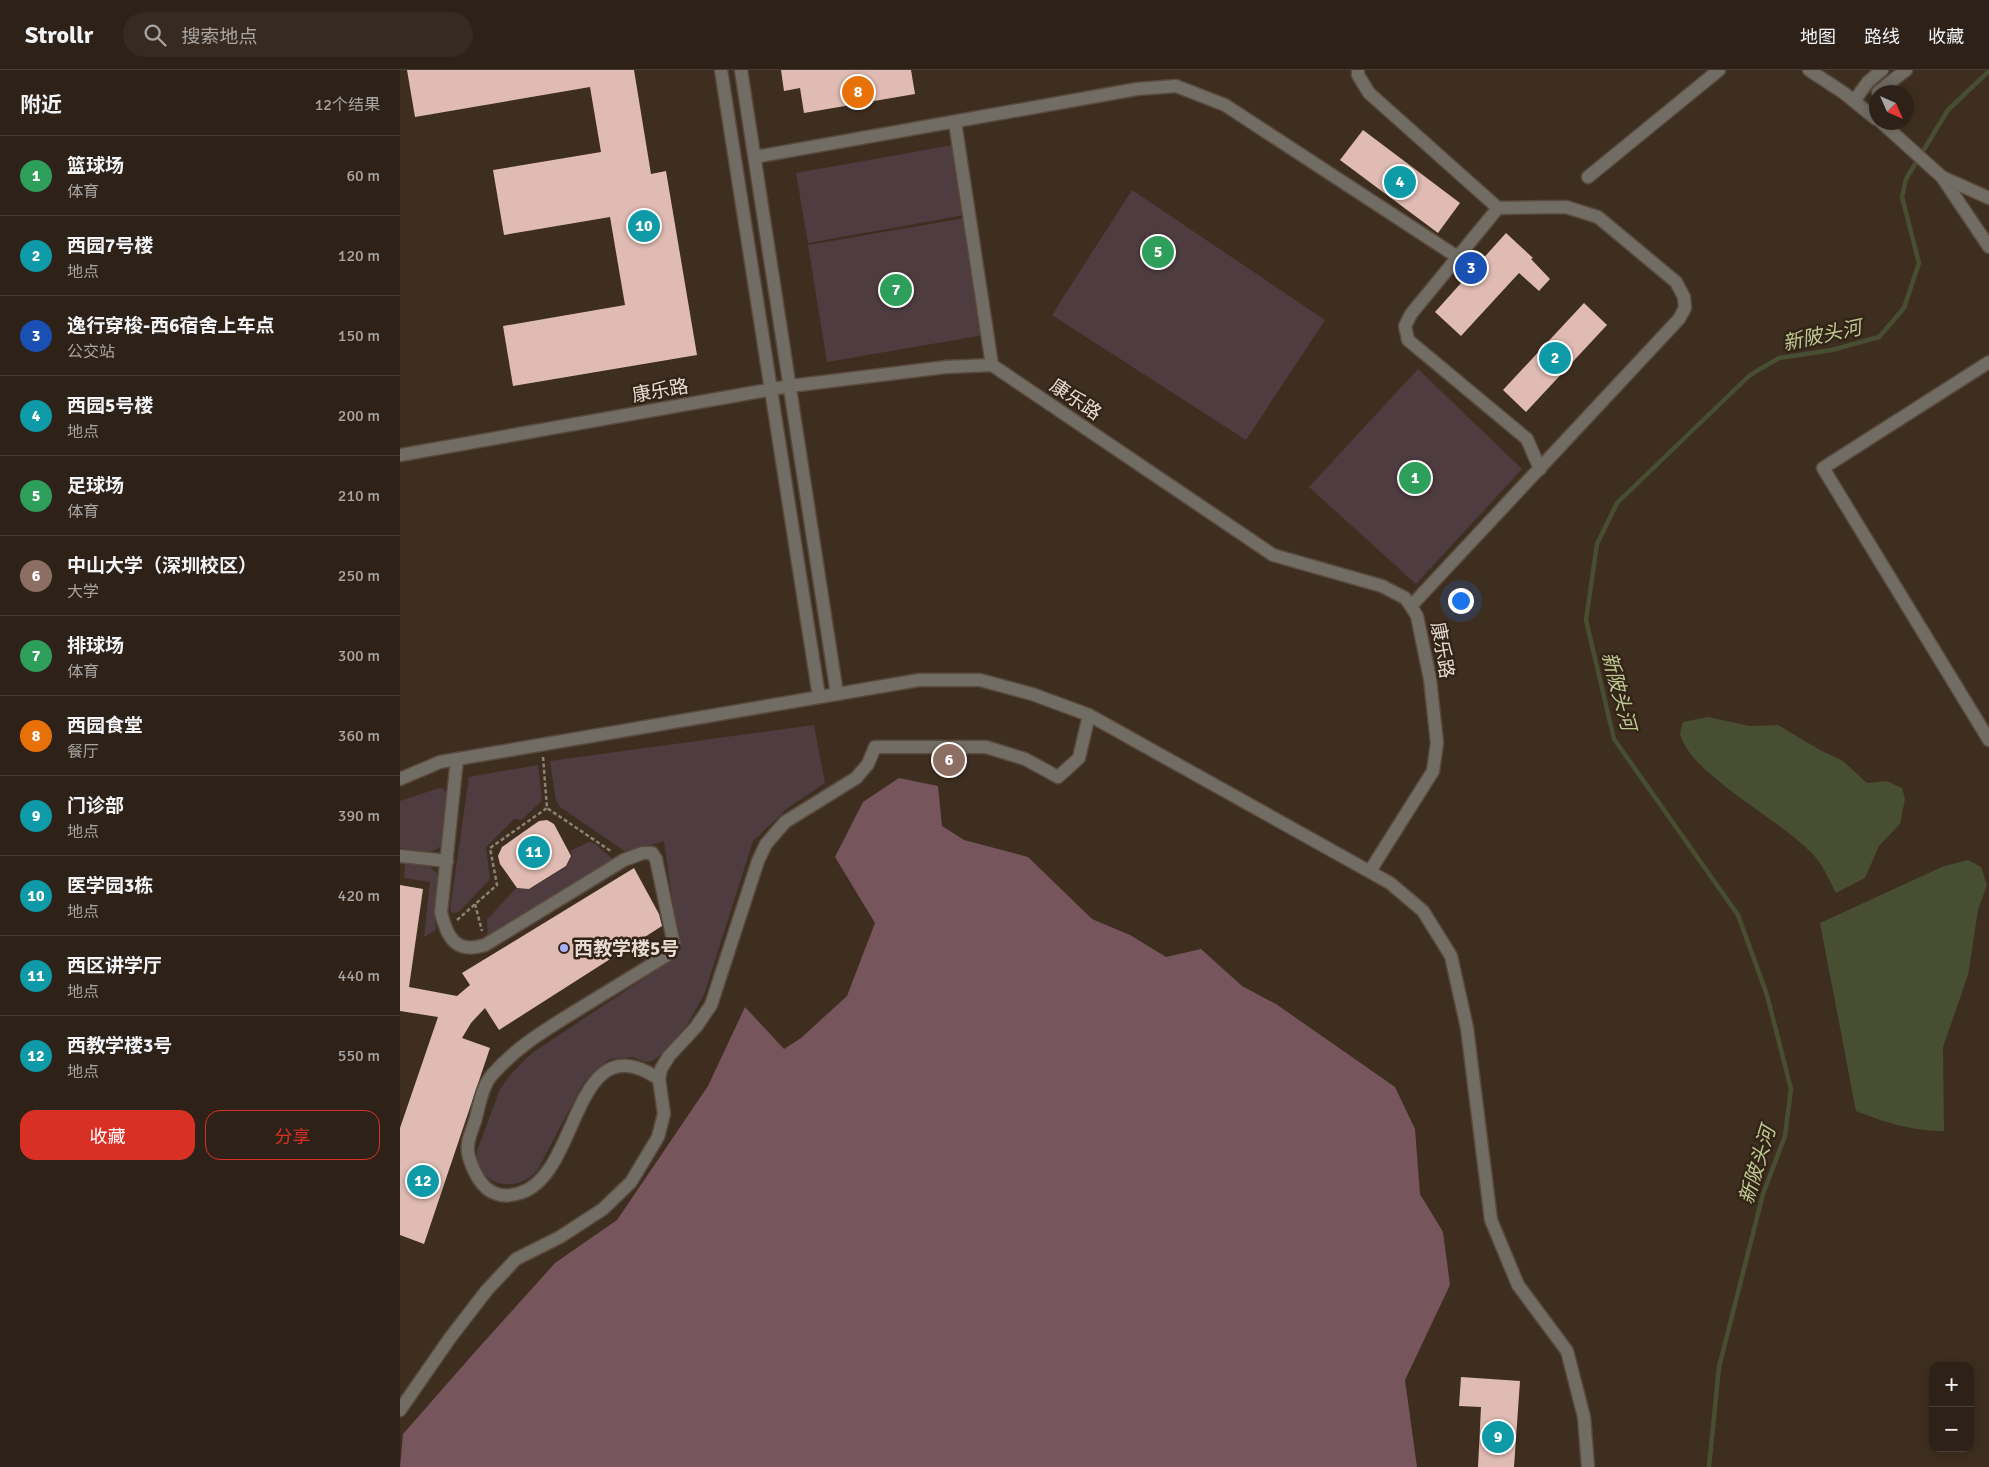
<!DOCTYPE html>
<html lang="zh">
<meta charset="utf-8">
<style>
body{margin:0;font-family:Signika,"Noto Sans SC",sans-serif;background:#362a21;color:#f1f3f6}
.controls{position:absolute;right:15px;bottom:15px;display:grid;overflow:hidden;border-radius:10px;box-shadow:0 2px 12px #0003}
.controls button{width:45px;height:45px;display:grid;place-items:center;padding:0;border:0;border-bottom:1px solid #493f37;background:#2e2218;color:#f1f3f6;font:25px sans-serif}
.compass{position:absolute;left:1469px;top:15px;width:45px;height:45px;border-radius:50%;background:#2e2218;box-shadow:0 2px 12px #0003;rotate:135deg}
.you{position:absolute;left:1060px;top:530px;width:18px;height:18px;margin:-12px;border:4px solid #fff;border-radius:50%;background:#1a73e8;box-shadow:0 0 0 8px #1a73e833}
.badge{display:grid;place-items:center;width:32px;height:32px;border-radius:50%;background:#d93025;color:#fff;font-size:16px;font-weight:700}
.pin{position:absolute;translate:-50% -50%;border:2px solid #fff;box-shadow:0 1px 5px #0006}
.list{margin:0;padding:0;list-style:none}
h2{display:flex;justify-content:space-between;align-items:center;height:65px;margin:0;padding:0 20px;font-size:21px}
h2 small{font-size:16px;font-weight:400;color:#a7a4a2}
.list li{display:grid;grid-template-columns:32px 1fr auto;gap:15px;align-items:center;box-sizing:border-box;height:80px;padding:0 20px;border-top:1px solid #493f37}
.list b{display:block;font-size:19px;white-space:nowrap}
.list p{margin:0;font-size:16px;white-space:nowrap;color:#a7a4a2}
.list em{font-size:16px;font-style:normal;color:#a7a4a2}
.actions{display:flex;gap:10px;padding:15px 20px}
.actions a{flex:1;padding:11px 0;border:1px solid #d93025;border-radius:15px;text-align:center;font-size:18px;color:#d93025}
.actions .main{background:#d93025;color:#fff}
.icon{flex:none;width:28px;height:28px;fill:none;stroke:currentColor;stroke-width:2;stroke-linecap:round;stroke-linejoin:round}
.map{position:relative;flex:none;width:1589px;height:1397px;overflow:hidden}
header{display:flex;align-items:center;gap:30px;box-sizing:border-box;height:70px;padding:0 25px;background:#2e2218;border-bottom:1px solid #493f37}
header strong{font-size:24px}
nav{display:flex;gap:28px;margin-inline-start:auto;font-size:18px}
.search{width:350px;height:45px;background:#362a21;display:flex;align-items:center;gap:12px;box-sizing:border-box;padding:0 18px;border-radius:28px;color:#a7a4a2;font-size:19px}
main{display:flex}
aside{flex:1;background:#2e2218}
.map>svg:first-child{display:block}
</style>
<header>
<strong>Strollr</strong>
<div class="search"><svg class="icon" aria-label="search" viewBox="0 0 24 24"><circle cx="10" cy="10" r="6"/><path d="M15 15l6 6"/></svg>搜索地点</div>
<nav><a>地图</a><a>路线</a><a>收藏</a></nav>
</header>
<main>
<aside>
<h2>附近<small>12个结果</small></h2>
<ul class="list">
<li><span class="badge" style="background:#2e9e5b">1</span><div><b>篮球场</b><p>体育</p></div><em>60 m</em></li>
<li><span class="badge" style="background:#0f9aa8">2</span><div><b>西园7号楼</b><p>地点</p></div><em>120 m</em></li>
<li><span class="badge" style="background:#1a4fb4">3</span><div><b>逸行穿梭-西6宿舍上车点</b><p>公交站</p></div><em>150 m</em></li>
<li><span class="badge" style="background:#0f9aa8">4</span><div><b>西园5号楼</b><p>地点</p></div><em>200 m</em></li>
<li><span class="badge" style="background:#2e9e5b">5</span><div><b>足球场</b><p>体育</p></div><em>210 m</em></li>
<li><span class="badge" style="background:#8d6e63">6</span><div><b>中山大学（深圳校区）</b><p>大学</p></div><em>250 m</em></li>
<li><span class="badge" style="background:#2e9e5b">7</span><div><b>排球场</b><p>体育</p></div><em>300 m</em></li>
<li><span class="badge" style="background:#e8710a">8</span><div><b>西园食堂</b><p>餐厅</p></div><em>360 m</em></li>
<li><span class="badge" style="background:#0f9aa8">9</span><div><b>门诊部</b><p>地点</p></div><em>390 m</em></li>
<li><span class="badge" style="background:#0f9aa8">10</span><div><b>医学园3栋</b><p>地点</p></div><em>420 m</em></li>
<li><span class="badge" style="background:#0f9aa8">11</span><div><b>西区讲学厅</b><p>地点</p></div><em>440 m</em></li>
<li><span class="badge" style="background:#0f9aa8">12</span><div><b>西教学楼3号</b><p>地点</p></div><em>550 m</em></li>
</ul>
<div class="actions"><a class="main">收藏</a><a>分享</a></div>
</aside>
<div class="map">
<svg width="1589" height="1397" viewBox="0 0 1589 1397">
<rect width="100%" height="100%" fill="#3e2e20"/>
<g fill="#4f3c40">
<path d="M553,75l12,70 -157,28 -12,-70z"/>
<path d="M732,120l193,130 -79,120 -194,-125z"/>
<path d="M565,148l19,117 -157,27 -19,-117z"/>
<path d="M1018,299l104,100 -106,115 -107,-97z"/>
<path d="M414,655l11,58 -37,25 -35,33 -49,154 -17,30 -24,28 -11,8 -7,1 -12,-5 -23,2 -14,10 -13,15 -46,87c-23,25 -61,13 -60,-20l23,-62 11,-15 21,-21 143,-95 4,-8 -15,-109 -38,11 -66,-45 -4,-7 -6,-39z"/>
<path d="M138,695l4,35 -20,20 -8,-1 -28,28 4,32 -31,33 -7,1 -2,-3 19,-133z"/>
<path d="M39,718l4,1 5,6 -5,48c-10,15 -28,7 -43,5v-47z"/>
<path d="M189,772l5,1 20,17 -126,78 -1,-18 29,-32 14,1 36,-22 6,-11 -2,-5z"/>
<path d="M5,794l24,2 10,9 -4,40 1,15 -12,7 6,-55 -26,-4z"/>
</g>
<path fill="#76555c" d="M499,708l39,8 4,40 22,14 64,17 64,62 38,16 36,22 35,-8 41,37 34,18 119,83 20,42 5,65 23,38 7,53 -45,95 12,87h-1017l3,-33 71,-81 81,-90 62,-43 91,-134 37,-79 39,42 17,-11 46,-42 28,-73 -40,-66 28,-55z"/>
<g fill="#484e32">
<path d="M1308,647l42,9 28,-1 42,25 23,11 24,22 20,-2 15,7 3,11 -5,25 -21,22 -14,32 -29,15c-6,-11 -11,-24 -19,-34 -31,-37 -122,-81 -136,-122 -2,-5 1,-10 2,-15z"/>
<path d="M1568,790l13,7 6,18 -9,25 -10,65 -25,72 1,84c-32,0 -58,-8 -88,-20l-36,-188 124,-57z"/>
</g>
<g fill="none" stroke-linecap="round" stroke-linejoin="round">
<path stroke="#484e32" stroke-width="4.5" d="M1309,1397l10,-100 44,-173 22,-58 6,-47 -24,-94 -29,-80 -124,-176 -28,-119 11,-76 20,-41 133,-128 29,-17 53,-8 47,-13 25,-29 15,-45 -17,-66 4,-18 42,-69 41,-39"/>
</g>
<g fill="#e0bbb3">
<path d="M7,0h227l17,104 15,-3 31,184 -184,31 -10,-60 122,-21 -15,-88 -106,18 -11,-65 108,-18 -11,-65 -175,30z"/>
<path d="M381,0h130l4,24 -111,19 -4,-25 -16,3z"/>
<path d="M963,60l97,73 -22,30 -98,-73z"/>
<path d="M1106,163l27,25 -2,1 19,20 -11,12 -20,-18 -58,63 -26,-24z"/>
<path d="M1184,233l23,22 -81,87 -23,-22z"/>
<path d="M147,750l7,4 17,32 -5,10 -37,23 -12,-1 -17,-24 -2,-8 4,-9 37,-26z"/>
<path d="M234,798l25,46 3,12 -163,104 -14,-22 -14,15 -9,15 28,10 -66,196 -24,-9v-107l38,-111 -38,-6v-126l23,4 -14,98 48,9 13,-11 -8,-12z"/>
<path d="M1061,1307l59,4 -6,86h-36l3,-60 -22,-1z"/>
</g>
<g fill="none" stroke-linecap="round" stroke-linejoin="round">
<defs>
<g id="minor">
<path d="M321,0l98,627"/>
<path d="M341,0l96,624"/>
<path d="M958,0v5l11,18 129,115 68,-1 32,10 78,65 8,15 1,11 -6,11 -268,287"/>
<path d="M1409,0l35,23 32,26"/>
<path d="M1478,22l28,-22"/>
<path d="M1454,31l14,-19 14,-12"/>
<path d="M555,52l37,243"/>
<path d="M1481,52l61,55 47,70"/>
<path d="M355,87l382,-68 39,-3 49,19 234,153"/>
<path d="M1188,107l131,-107"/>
<path d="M1542,107l47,21"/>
<path d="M1098,138l-87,106 -6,12 3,14 119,99 13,30"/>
<path d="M1589,292l-166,106 166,272"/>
<path d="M0,385l390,-69 156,-19 46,-2 281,190 109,31 23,12 6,8 6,10 13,63 7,64 -4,28 -63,100"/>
<path d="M57,689l-16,153c6,26 15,42 44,33l139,-85 19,-7h9l4,6 18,86 -5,9c-30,18 -60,37 -90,55 -32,20 -62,37 -87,66 -10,11 -13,32 -17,46 -4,12 -10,24 -6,36 4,14 13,33 28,37 8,3 15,1 23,-1 61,-18 52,-173 139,-114"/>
<path d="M0,709l40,-17 479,-82h61l52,14 57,21 301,168 33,28 28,45 16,72 24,192 27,65 49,66 17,66 4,50"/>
<path d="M0,786l47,5"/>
<path d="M0,1340l50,-72 37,-48 29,-31 44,-22 43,-28 28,-27 27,-45 6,-23 -5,-35 2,-10 8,-13 27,-29 15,-22 47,-144 8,-17 19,-22 71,-44 12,-14 7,-17h111l39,12 33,18 21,-19 10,-43"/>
</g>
</defs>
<use href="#minor" stroke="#594a3d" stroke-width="15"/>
<g stroke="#8d8074" stroke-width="2.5" stroke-dasharray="4 2.5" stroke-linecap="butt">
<path d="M143,687l4,51 65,44"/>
<path d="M75,834l7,27"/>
<path d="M57,850l40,-35 -7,-37 57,-40"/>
</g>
<use href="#minor" stroke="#716d64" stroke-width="12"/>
</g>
<circle fill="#a8b0fc" stroke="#342417" stroke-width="2" cx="164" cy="878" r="5"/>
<g text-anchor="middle" stroke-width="5" stroke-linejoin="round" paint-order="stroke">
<g font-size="19" fill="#e6dcd3" stroke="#342417">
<text transform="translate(260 320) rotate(-10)" y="7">康乐路</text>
<text transform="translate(676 329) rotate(34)" y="7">康乐路</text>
<text transform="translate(1043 580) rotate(80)" y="7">康乐路</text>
</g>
<g font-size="19" font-weight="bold" fill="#e6dcd3" stroke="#342417" text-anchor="start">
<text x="174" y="885">西教学楼5号</text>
</g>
<g font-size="20" font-style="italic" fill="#beca94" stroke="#342417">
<text transform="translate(1422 265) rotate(-12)" y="7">新陂头河</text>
<text transform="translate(1219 621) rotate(75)" y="7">新陂头河</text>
<text transform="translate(1357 1095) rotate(-73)" y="7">新陂头河</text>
</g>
</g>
</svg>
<div class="controls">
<button>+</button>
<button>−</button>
</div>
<svg class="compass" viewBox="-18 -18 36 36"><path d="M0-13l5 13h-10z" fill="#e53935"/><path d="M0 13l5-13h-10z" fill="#a7a4a2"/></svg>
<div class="you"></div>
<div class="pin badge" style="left:1015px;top:408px;background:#2e9e5b">1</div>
<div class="pin badge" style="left:1155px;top:288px;background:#0f9aa8">2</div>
<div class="pin badge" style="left:1071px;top:198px;background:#1a4fb4">3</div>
<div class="pin badge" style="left:1000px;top:112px;background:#0f9aa8">4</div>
<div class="pin badge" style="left:758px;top:182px;background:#2e9e5b">5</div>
<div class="pin badge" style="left:549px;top:690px;background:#8d6e63">6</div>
<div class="pin badge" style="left:496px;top:220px;background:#2e9e5b">7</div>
<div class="pin badge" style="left:458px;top:22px;background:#e8710a">8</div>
<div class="pin badge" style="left:1098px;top:1367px;background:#0f9aa8">9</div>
<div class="pin badge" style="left:244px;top:156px;background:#0f9aa8">10</div>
<div class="pin badge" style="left:134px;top:782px;background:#0f9aa8">11</div>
<div class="pin badge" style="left:23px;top:1111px;background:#0f9aa8">12</div>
</div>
</main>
